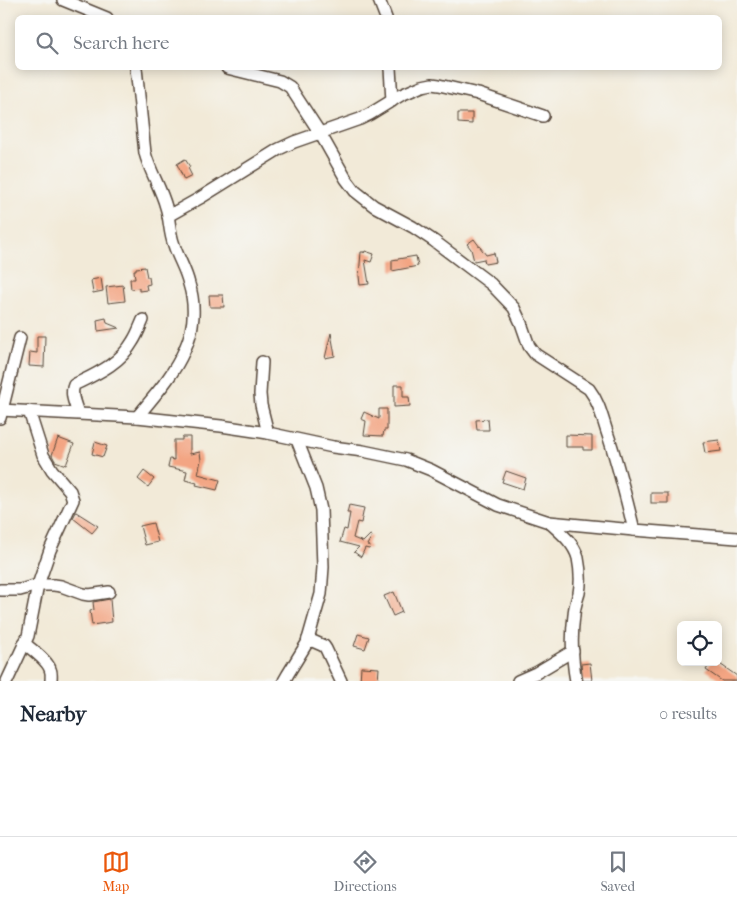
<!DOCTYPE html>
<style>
body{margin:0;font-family:"IM FELL French Canon",serif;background:#f2f2f3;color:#1f2937}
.controls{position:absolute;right:15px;bottom:15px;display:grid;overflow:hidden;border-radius:8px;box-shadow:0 2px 12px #0003}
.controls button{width:45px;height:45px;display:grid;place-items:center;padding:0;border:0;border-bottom:1px solid #e0e1e3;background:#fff;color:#1f2937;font:25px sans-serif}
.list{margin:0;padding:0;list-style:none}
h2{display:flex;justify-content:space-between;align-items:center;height:65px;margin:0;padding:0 20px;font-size:21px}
h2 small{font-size:16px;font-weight:400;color:#747a83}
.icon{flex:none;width:28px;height:28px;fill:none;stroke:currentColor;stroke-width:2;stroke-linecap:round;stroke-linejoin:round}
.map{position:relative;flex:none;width:737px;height:681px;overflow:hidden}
.search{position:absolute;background:#fff;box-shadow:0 2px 12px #0003;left:15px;right:15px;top:15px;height:55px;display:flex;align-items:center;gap:12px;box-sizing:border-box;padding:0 18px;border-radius:8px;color:#747a83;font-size:19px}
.sheet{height:155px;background:#fff}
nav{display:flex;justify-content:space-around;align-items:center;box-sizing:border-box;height:70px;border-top:1px solid #e0e1e3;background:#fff;font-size:14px;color:#747a83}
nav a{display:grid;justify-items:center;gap:2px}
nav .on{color:#ea580c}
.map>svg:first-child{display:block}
</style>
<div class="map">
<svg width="737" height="681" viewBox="0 0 737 681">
<rect width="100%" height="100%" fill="#f6f6f2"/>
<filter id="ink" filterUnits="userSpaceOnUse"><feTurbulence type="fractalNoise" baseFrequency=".02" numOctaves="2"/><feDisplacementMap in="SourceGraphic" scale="10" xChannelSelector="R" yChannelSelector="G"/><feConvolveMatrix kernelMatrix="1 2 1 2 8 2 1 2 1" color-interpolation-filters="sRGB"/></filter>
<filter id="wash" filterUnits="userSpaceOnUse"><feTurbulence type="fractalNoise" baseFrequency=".0096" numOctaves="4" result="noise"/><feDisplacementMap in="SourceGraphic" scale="20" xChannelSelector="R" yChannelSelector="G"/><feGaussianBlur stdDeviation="1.12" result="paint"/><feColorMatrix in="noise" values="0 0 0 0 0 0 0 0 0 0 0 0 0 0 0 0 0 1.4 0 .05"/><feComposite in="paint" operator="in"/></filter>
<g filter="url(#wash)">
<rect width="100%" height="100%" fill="#f2ead8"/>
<g id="blocks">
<g fill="#f3a583">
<path d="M458,113h14v11l-14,-1z"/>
<path d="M185,159l5,8 -2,1 4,8 -8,4 -7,-16z"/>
<path d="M474,239l12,16 8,-2 2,9 -11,2 -1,-5 -10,2 -3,-12 -4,-5z"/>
<path d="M365,251l9,3 -3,8 -6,-2 4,24 -9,1 -1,-9 2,-24h3v1z"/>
<path d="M416,256l2,10 -26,5v-11z"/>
<path d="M145,267l2,10h2l1,7 -4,1 1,5 -8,1v-3l-8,1 -1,-10h5l-1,-9h2v-2z"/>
<path d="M101,278l2,13 -10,2 -2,-13z"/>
<path d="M123,285l2,16 -17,2 -2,-16z"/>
<path d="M209,295h14l1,12h-14z"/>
<path d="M106,318l1,5 12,5 -21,3 -1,-11z"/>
<path d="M331,333l4,23 -10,2z"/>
<path d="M37,336h8l-1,31 -15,-1 1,-14 7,1z"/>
<path d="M394,385h9v12h6l1,9 -16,1z"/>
<path d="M379,409h8v21h-3l-1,6 -19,-1 2,-14 -5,-2 3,-7 15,7z"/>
<path d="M488,419l1,11h-12l-1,-10z"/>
<path d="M566,435l26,1v14h-9v-3h-17z"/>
<path d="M182,437h8v17l10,-2 1,8 -3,14 22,6 -3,10 -21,-5 1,-2 -12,-3 2,-9 -19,-4 2,-8 4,1v-20h8z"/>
<path d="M58,438l16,6 -8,21 -11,-4 -3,-6z"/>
<path d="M719,440l2,11 -16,2 -2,-11z"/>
<path d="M95,442l12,4 -4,11 -11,-3z"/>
<path d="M144,471l10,8 -6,8 -10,-8z"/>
<path d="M506,471l20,7 -3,11 -21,-7z"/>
<rect x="651" y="493" width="17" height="10"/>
<path d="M349,505l15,3 -3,15 -4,-1 -4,16 10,4 7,-7 2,1 -5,9 3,1 -1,3 -4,-1 -4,9 -7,-5 5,-5 -19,-5 4,-13 3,1 3,-17h-3z"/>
<path d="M76,512l22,14 -6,7 -19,-15z"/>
<path d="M153,523l5,19 -13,3 -5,-19z"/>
<path d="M394,592l8,20 -9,4 -9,-20z"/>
<path d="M110,599l2,23 -20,3 -2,-14 4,-1 -1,-8z"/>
<path d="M358,634l11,3 -4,12 -11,-3z"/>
<path d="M711,662h6l20,14v5h-15l-16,-11z"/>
<path d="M590,663l2,18h-9l-2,-17z"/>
<path d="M361,667l18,1 -1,13h-18z"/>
</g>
</g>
</g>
<g filter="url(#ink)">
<use href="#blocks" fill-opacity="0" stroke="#56473a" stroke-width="1"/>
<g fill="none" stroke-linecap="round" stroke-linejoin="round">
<defs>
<g id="minor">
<path d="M63,0l44,18"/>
<path d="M379,0l7,18"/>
<path d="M136,68l9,85c5,19 16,35 21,54 4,12 3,25 8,38 4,13 12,25 15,39 7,22 5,46 -5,67 -11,25 -30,45 -47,66"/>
<path d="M227,68l53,13 10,6 30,46 26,46 9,12 19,15 39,21 21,14 57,43 23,24 7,15 8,23 6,8 54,35c10,13 13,28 18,43 11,32 19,65 27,98"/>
<path d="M390,68l2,33"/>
<path d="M168,216l32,-18 79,-49 15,-7 66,-23 10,-5 31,-19 21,-9 10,-2 7,1 39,9 65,22"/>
<path d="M262,362l-2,32 1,11 7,28"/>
<path d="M0,410l137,7 84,9 47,7 65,14 30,4 43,9 25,10 67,35 51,17 85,8 103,8"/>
<path d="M78,413c-3,-9 -8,-19 -4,-28 22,-11 46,-21 59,-44 4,-6 7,-14 10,-21"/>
<path d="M0,418l20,-80"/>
<path d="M549,522c11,10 25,21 29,36 2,10 3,24 1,35 -2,7 -5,15 -5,22 -3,22 -2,44 2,66"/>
<path d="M0,590h20l18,-5h16l7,1 22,8 6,1 20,-3"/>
<path d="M308,639l16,7 2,3 15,32"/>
<path d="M24,643c7,6 23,17 26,26 2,4 1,8 1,12"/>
<path d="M7,681l21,-45 10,-51 12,-35 23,-50 -3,-9 -18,-21 -9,-15 -14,-44"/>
<path d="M284,681l4,-7 19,-31 14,-49 2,-27 -2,-57 -5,-22 -19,-48"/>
<path d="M518,681l18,-8 37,-22"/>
</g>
</defs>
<use href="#minor" stroke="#56473a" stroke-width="14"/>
<use href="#minor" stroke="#fff" stroke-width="11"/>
</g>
</g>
</svg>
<div class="controls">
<button><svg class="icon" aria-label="locate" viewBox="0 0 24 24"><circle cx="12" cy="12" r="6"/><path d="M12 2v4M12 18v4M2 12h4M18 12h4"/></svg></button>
</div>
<div class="search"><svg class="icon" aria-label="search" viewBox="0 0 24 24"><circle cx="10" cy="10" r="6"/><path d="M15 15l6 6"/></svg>Search here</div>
</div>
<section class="sheet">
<h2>Nearby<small>0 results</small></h2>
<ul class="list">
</ul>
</section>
<nav>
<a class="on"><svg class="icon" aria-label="map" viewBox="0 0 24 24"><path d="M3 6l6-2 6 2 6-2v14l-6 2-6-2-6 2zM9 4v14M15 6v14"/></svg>Map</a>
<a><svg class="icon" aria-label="directions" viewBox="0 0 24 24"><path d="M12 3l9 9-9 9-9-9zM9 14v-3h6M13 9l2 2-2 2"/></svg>Directions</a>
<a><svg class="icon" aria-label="saved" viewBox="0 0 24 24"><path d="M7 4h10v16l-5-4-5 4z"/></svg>Saved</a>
</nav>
